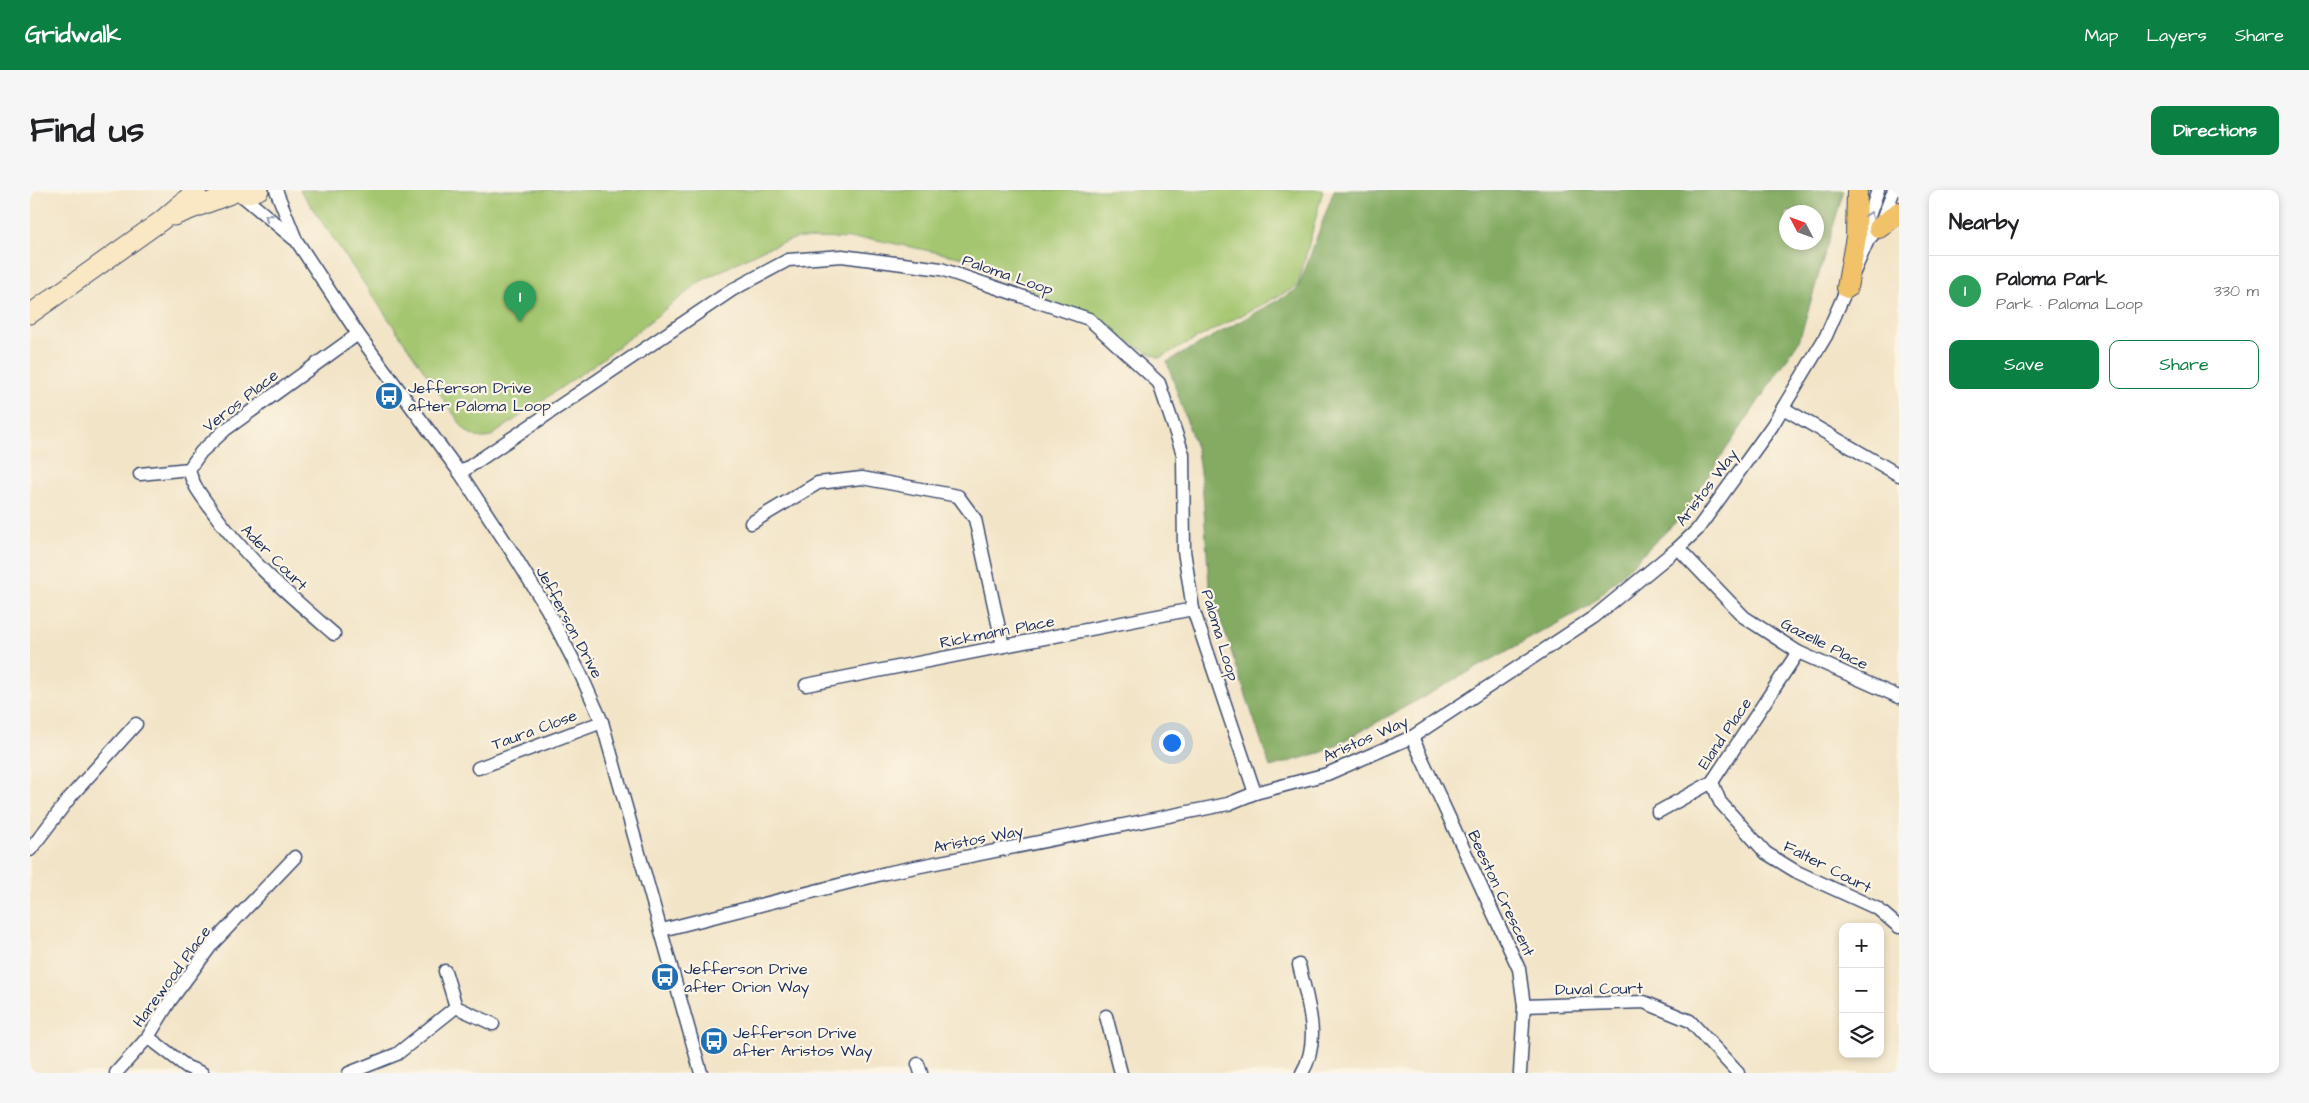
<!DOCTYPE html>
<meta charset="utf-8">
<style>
body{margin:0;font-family:"Architects Daughter",sans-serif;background:#f6f6f6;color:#202124}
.controls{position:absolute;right:15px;bottom:15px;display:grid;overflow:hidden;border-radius:10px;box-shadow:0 2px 8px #0003}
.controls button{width:45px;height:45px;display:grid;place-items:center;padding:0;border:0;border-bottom:1px solid #e0e0e0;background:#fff;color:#202124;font:25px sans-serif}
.compass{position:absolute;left:1749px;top:15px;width:45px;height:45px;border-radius:50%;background:#fff;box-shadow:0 2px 8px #0003;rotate:311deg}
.you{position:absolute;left:1141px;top:552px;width:18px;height:18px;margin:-12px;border:4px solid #fff;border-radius:50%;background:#1a73e8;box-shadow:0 0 0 8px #1a73e833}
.badge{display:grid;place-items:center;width:32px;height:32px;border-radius:50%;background:#0b8043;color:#fff;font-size:16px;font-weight:700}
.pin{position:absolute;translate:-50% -41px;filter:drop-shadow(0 1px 2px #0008)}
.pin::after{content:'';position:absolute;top:26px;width:18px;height:15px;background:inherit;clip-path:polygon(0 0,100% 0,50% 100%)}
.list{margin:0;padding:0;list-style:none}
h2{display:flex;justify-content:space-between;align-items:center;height:65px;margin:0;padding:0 20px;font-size:21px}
h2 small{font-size:16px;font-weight:400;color:#757577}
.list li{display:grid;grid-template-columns:32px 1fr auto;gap:15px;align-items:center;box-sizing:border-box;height:70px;padding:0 20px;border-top:1px solid #e0e0e0}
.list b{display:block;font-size:19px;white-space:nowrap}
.list p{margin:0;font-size:16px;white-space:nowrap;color:#757577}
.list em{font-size:16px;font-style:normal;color:#757577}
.actions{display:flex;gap:10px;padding:15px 20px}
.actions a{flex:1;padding:11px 0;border:1px solid #0b8043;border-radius:10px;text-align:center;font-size:18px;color:#0b8043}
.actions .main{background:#0b8043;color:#fff}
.icon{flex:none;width:28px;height:28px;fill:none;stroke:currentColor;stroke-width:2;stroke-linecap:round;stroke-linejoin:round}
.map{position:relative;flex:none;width:1869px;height:883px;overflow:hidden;border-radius:10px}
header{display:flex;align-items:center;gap:30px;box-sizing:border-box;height:70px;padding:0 25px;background:#0b8043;color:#fff}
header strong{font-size:24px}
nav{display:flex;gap:28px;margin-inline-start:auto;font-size:18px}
.intro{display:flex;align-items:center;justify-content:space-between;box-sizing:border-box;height:120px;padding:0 30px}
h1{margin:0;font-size:35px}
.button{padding:12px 22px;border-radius:10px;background:#0b8043;color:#fff;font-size:18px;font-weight:700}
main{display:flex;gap:30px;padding:0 30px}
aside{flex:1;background:#fff;border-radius:10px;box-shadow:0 2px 8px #0003}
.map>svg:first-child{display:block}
</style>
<header>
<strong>Gridwalk</strong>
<nav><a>Map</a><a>Layers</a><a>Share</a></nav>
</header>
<div class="intro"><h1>Find us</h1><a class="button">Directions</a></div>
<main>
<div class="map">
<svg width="1869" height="883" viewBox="0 0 1869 883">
<rect width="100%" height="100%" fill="#fcf5e5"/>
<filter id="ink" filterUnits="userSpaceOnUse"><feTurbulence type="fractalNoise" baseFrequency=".02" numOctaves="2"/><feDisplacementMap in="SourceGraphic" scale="10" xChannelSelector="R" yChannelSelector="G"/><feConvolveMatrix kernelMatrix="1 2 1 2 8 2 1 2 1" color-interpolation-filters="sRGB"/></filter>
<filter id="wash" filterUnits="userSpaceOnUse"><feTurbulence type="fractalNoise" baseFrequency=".0096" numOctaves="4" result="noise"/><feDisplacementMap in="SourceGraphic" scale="20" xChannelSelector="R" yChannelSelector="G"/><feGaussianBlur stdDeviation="1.12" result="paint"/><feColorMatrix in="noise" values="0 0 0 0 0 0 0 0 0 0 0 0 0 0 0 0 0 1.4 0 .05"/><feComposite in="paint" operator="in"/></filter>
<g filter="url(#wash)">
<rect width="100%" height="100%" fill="#f2e4c7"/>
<path fill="#a4c66f" stroke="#607a66" d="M270,0h1023l-25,96 -139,72 -185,-98 -102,-21 -75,-1 -35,12 -61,31 -99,78 -112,78c-10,3 -18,-1 -26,-8z"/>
<path fill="#83ab62" stroke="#4f6d60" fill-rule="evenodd" d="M1304,0h510l-45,151 -119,177 -91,88 -266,146 -53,15 -61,-182 -6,-91 -6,-43 -30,-89 131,-73zM1756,22h30v30h-30z"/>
</g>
<g filter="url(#ink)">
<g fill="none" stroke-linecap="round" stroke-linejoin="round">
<defs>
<g id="street">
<path d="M246,0l20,50 62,94 102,139 54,82 33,54 34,66 21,47 99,351"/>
<path d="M210,4l54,45"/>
<path d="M1838,50l-1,-18 11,-32"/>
<path d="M1753,218l116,67"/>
<path d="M159,279c3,16 13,27 22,40 34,49 78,86 123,125"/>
<path d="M430,283l272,-183 56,-30 54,-4 99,13 148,50 70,64 24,71 1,97 9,58 62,184"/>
<path d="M110,284l49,-5 12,-17 24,-22 133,-96"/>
<path d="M721,333l67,-40 44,-5 96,18 17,23 28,127"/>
<path d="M1648,358l66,69 54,35 101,45"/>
<path d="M776,495l387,-76"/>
<path d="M1382,547l107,232 5,37 -4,67"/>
<path d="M448,578l124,-46"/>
<path d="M1682,592l8,20 46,51 31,19 81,37 21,18"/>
<path d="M1628,622l54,-30 86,-130"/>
<path d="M0,660l41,-54 65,-72"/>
<path d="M632,740l224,-57 342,-69 27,-11 72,-19 85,-37 182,-120 84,-69 19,-18 75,-104 54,-90 42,-96 11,-12 15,-38"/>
<path d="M1269,775c8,35 23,75 3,108"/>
<path d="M415,781l11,36 37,17"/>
<path d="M1494,816l120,-4 46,19 48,52"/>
<path d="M1076,826l15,57"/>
<path d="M118,847l39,30 15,6"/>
<path d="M888,874l3,9"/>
<path d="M86,883l32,-36 22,-36 43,-58 82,-86"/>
<path d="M319,883l48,-19 59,-47"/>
</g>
<g id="secondary">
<path d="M202,0l13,4 14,-4"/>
<path d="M144,26l62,-24"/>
<path d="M0,124l131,-93 36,-31"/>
</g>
<g id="primary">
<path d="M1849,38l20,-16"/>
<path d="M1817,98l9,-51 1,-47"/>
</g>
</defs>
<use href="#street" stroke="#3b4a6e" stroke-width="15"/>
<use href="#secondary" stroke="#3b4a6e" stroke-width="21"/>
<use href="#primary" stroke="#3b4a6e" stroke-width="22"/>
<use href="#street" stroke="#fff" stroke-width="12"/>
<use href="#secondary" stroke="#fae7c3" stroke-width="19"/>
<use href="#primary" stroke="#f2c26a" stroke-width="20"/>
</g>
<defs><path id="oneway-chevron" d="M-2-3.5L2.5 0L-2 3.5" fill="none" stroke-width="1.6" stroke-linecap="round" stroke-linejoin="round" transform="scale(1.25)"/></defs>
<g stroke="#8d97ae">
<use href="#oneway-chevron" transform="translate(1840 25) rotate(-72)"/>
<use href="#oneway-chevron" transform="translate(238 27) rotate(-140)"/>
</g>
</g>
<defs>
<symbol id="bus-disc" viewBox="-11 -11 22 22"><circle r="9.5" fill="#1f6fb2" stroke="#fcf5e5"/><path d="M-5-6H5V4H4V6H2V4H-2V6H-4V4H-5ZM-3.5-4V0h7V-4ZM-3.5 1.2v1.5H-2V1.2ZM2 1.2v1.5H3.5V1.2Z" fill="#fff"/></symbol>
</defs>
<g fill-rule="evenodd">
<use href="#bus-disc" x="343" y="190" width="32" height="32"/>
<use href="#bus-disc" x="619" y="771" width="32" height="32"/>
<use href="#bus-disc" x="668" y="835" width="32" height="32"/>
</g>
<g text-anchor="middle" stroke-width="4.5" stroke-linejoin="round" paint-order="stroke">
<g font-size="16" fill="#1b2f5e" stroke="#fcf5e5">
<text transform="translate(978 84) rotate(19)" y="6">Paloma Loop</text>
<text transform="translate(210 210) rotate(-38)" y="6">Veros Place</text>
<text transform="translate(1676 297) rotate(-53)" y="6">Aristos Way</text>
<text transform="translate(245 367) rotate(45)" y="6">Ader Court</text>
<text transform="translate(540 432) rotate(62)" y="6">Jefferson Drive</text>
<text transform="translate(967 441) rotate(-11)" y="6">Rickmann Place</text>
<text transform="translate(1191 445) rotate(73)" y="6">Paloma Loop</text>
<text transform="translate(1795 453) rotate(27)" y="6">Gazelle Place</text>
<text transform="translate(504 539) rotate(-20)" y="6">Taura Close</text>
<text transform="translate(1694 543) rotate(-56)" y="6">Eland Place</text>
<text transform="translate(1335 548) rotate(-24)" y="6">Aristos Way</text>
<text transform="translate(948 648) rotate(-11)" y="6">Aristos Way</text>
<text transform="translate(1798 676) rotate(27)" y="6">Falter Court</text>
<text transform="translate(1472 703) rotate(65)" y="6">Beeston Crescent</text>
<text transform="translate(141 786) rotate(-54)" y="6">Harewood Place</text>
<text transform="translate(1569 798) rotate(-1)" y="6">Duval Court</text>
</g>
<g font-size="16" fill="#1b2f5e" stroke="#fcf5e5" text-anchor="start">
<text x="378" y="203">Jefferson Drive<tspan x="378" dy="18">after Paloma Loop</tspan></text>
<text x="654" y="784">Jefferson Drive<tspan x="654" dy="18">after Orion Way</tspan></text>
<text x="703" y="848">Jefferson Drive<tspan x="703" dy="18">after Aristos Way</tspan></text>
</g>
</g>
</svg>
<div class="controls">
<button>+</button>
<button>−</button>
<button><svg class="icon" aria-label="layers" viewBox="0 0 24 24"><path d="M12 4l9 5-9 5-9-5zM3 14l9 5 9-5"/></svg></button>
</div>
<svg class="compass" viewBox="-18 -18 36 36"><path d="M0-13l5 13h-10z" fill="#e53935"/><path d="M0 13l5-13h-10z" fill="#757577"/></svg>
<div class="you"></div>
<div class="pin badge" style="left:490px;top:132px;background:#2e9e5b">1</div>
</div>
<aside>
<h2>Nearby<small></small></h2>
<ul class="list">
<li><span class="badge" style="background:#2e9e5b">1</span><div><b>Paloma Park</b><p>Park · Paloma Loop</p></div><em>330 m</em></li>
</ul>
<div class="actions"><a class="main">Save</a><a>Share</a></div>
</aside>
</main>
